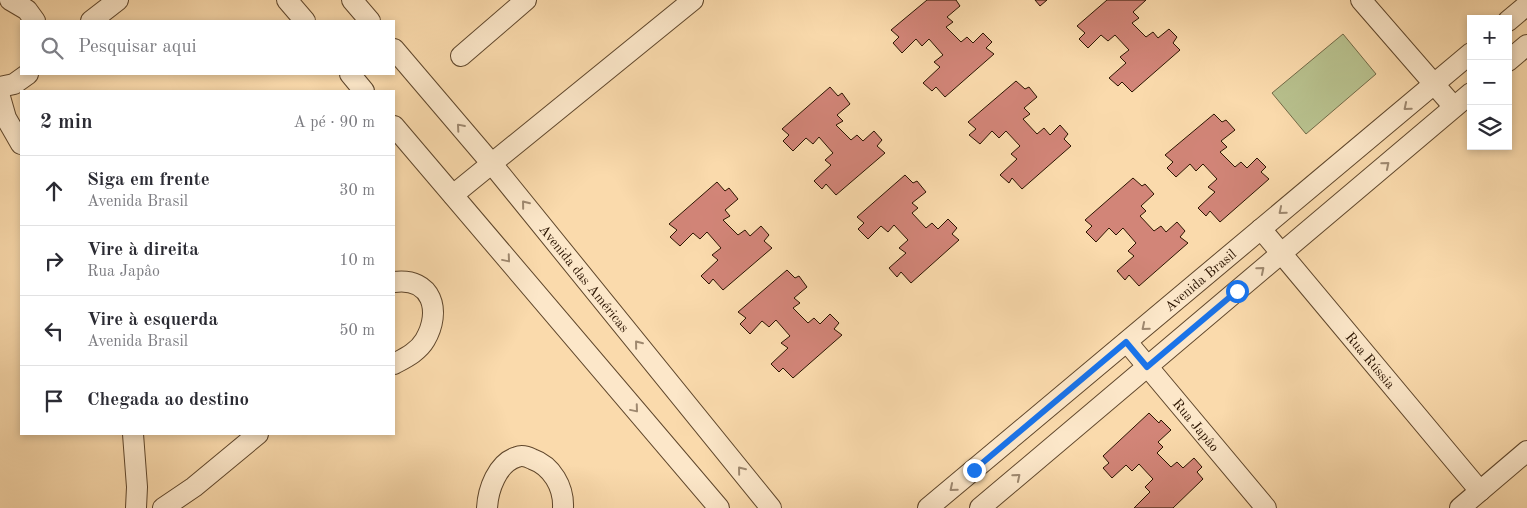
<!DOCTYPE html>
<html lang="pt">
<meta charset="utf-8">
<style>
body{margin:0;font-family:"Old Standard TT",serif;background:#f2f2f3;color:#2b2b33}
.controls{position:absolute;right:15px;top:15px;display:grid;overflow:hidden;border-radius:0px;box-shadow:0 2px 8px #0003}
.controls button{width:45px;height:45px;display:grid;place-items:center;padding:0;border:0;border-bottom:1px solid #e1e1e2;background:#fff;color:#2b2b33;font:25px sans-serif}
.stop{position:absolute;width:15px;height:15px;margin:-11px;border:4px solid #1a73e8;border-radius:50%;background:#fff}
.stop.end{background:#1a73e8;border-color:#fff;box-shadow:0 1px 5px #0008}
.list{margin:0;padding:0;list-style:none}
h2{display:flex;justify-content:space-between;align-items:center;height:65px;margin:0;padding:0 20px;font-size:21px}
h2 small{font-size:16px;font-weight:400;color:#7c7c81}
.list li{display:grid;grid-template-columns:32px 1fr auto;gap:15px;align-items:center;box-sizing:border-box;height:70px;padding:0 20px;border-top:1px solid #e1e1e2}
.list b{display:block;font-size:19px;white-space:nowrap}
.list p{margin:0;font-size:16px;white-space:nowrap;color:#7c7c81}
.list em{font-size:16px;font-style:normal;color:#7c7c81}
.icon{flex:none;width:28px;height:28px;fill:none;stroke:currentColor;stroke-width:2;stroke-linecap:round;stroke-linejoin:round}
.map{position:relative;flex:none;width:1527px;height:508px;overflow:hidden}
.search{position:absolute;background:#fff;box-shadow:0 2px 8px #0003;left:20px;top:20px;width:375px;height:55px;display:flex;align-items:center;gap:12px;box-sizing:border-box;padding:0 18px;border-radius:0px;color:#7c7c81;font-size:19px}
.panel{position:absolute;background:#fff;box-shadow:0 2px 8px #0003;left:20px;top:90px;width:375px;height:345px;border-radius:0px}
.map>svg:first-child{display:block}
</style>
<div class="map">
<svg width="1527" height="508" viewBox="0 0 1527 508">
<rect width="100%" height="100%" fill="#fadaac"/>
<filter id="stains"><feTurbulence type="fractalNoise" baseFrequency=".004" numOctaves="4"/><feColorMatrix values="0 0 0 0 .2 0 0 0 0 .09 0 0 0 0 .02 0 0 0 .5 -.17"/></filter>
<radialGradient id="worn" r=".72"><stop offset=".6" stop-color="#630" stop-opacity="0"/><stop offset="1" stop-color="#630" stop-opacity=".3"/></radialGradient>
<path fill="#b8c18e" stroke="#726a47" d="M1343,34l33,40 -70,60 -34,-41z"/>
<g fill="#d28578" stroke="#2b1400">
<path d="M927,0h29l4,6 -13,11 6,5 -7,5 15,15 6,-5 6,6 10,-10 9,9 -6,6 8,6 -49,43 -9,-10 -4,4 -9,-8 17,-16 -6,-5 9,-7 -14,-16 -7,7 -6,-7 -14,14 -9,-10 6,-6 -8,-7z"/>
<path d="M1035,0h12l-7,6z"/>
<path d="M1107,0h39l-13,12 6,6 -7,5 14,14 7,-5 5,6 11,-9 8,8 -4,6 7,7 -48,42 -10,-10 -4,4 -9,-8 17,-15 -6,-6 9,-7 -14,-15 -7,6 -7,-6 -13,13 -9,-9 6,-6 -8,-7z"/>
<path d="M1016,81l9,8 4,-2 8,10 -13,11 6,6 -7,5 14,15 7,-6 6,7 10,-10 8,9 -4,5 7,7 -49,43 -10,-11 -3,5 -9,-8 17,-16 -6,-5 9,-8 -14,-15 -7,7 -7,-7 -12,13 -11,-9 7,-6 -8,-7z"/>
<path d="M830,87l8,9 4,-3 8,11 -13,11 6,6 -7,4 15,15 6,-5 6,6 11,-10 8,9 -5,6 8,7 -49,42 -10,-11 -4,5 -8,-8 17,-16 -6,-5 8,-7 -14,-16 -6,7 -7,-6 -13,13 -10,-10 6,-6 -7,-6z"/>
<path d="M1214,114l8,8 4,-2 9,10 -14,11 6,6 -7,5 15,15 6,-5 6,6 10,-10 9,9 -5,5 8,7 -49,43 -10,-11 -4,5 -8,-8 17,-16 -7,-5 9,-8 -14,-15 -7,7 -6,-7 -14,13 -9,-9 6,-6 -8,-7z"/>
<path d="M905,175l8,8 4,-2 9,11 -14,11 6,5 -6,5 14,15 6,-5 6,6 10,-10 9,9 -5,6 7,6 -48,43 -10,-11 -4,5 -8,-9 17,-15 -7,-5 9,-8 -14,-15 -6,7 -7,-6 -13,13 -10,-10 6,-6 -7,-6z"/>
<path d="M1133,178l9,8 3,-2 9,10 -13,12 5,5 -6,5 14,15 7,-5 5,6 11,-10 8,9 -5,6 8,6 -49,43 -10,-11 -4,5 -8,-9 17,-15 -6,-5 8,-8 -13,-15 -7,7 -7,-7 -13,14 -10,-10 6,-6 -7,-6z"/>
<path d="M717,182l8,9 4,-3 9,11 -13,11 5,6 -7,4 15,15 7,-5 5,6 11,-10 8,9 -5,6 8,7 -49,42 -10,-11 -4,5 -8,-8 17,-16 -6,-5 9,-7 -14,-16 -7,7 -7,-6 -13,13 -10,-9 7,-7 -8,-6z"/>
<path d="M787,270l8,8 4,-2 8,11 -13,11 6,5 -7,5 15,15 6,-5 6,6 10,-10 9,9 -5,6 8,6 -49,43 -10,-10 -4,4 -8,-8 17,-16 -7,-5 9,-7 -14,-16 -7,7 -7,-6 -12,13 -10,-10 6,-6 -8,-6z"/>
<path d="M1149,413l10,10 2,-3 10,10 -13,12 5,5 -6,6 14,14 6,-5 6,6 11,-10 8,9 -5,5 6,7 -30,29h-39l16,-16 -5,-5 8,-8 -14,-15 -7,7 -6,-6 -14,13 -9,-10 6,-5 -6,-7z"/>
</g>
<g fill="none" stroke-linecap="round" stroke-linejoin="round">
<defs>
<g id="minor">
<path d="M10,0l17,10 8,11"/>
<path d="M287,0l18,21"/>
<path d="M352,0l18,21"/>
<path d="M1361,0l93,107"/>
<path d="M91,21l27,-21"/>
<path d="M1508,21l19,-16"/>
<path id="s1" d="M394,49l98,115 279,344"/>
<path d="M461,56l65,-56"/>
<path d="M1508,61l19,-16"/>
<path d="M350,74l14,17"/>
<path d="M0,87l14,-3 14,-10"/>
<path d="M0,97l6,21 15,26"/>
<path d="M394,126l325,382"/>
<path d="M453,195l240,-195"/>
<path id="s2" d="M1261,229l219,262"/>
<path d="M394,282c38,-5 48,29 31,58 -7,12 -20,18 -31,24"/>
<path id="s3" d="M1127,342l139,166"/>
<path d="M133,434l4,53 -1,21"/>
<path d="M163,508l31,-21 64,-53"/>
<path d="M487,508c1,-18 10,-45 30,-51 5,-2 11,0 15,2 20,7 32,28 31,49"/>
<path id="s4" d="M928,508l543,-455"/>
<path d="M980,508l491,-415"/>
<path d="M1460,508l67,-57"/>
</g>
</defs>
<use href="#minor" stroke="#5f462b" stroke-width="22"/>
<use href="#minor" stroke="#fce7c9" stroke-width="20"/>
</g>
<defs><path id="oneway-chevron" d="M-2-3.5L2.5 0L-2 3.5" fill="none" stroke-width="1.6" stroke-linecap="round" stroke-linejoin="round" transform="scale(1.25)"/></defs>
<g stroke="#9e886f">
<use href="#oneway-chevron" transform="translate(1407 107) rotate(140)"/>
<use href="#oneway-chevron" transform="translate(460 127) rotate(-131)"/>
<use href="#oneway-chevron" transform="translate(1386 165) rotate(-40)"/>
<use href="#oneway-chevron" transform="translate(525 204) rotate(-129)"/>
<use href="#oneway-chevron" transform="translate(1282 211) rotate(140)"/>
<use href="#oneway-chevron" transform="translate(507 259) rotate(50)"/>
<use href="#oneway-chevron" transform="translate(1261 270) rotate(-40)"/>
<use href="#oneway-chevron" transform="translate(1145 327) rotate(140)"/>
<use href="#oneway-chevron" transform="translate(638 344) rotate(-129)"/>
<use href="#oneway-chevron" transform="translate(635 409) rotate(50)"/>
<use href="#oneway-chevron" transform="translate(741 470) rotate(-129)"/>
<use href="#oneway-chevron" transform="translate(1017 477) rotate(-40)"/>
<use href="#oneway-chevron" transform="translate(953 488) rotate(140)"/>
</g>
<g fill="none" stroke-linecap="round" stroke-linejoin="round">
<path stroke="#1a73e8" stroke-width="6" d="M974,470l152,-128 21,25 90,-76"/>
</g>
<g text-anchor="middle" stroke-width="5" stroke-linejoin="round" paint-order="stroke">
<g font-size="14" fill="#2b1400" stroke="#fce7c9">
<text dy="5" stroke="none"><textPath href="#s1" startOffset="298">Avenida das Américas</textPath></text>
<text dy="5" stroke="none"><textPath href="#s4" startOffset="355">Avenida Brasil</textPath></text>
<text dy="5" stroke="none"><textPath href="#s2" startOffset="171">Rua Rússia</textPath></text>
<text dy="5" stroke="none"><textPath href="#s3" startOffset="108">Rua Japâo</textPath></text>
</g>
</g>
<rect width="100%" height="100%" filter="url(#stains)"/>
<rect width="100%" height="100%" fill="url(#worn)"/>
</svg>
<div class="controls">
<button>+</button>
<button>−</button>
<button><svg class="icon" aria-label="layers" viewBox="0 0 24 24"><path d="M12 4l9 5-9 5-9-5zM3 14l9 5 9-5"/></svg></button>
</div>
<div class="stop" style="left:1237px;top:291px"></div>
<div class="stop end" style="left:974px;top:470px"></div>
<div class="search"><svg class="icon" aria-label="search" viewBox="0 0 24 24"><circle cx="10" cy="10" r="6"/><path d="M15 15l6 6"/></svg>Pesquisar aqui</div>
<section class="panel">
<h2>2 min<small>A pé · 90 m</small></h2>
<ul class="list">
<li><svg class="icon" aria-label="ahead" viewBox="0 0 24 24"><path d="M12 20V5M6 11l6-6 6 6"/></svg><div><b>Siga em frente</b><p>Avenida Brasil</p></div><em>30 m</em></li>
<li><svg class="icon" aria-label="right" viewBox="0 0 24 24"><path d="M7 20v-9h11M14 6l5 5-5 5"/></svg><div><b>Vire à direita</b><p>Rua Japâo</p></div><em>10 m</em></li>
<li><svg class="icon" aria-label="left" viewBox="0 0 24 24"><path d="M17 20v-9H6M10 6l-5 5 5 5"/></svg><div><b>Vire à esquerda</b><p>Avenida Brasil</p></div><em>50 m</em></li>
<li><svg class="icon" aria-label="arrive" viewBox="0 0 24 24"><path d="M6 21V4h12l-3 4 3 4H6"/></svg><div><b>Chegada ao destino</b></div></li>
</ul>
</section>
</div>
